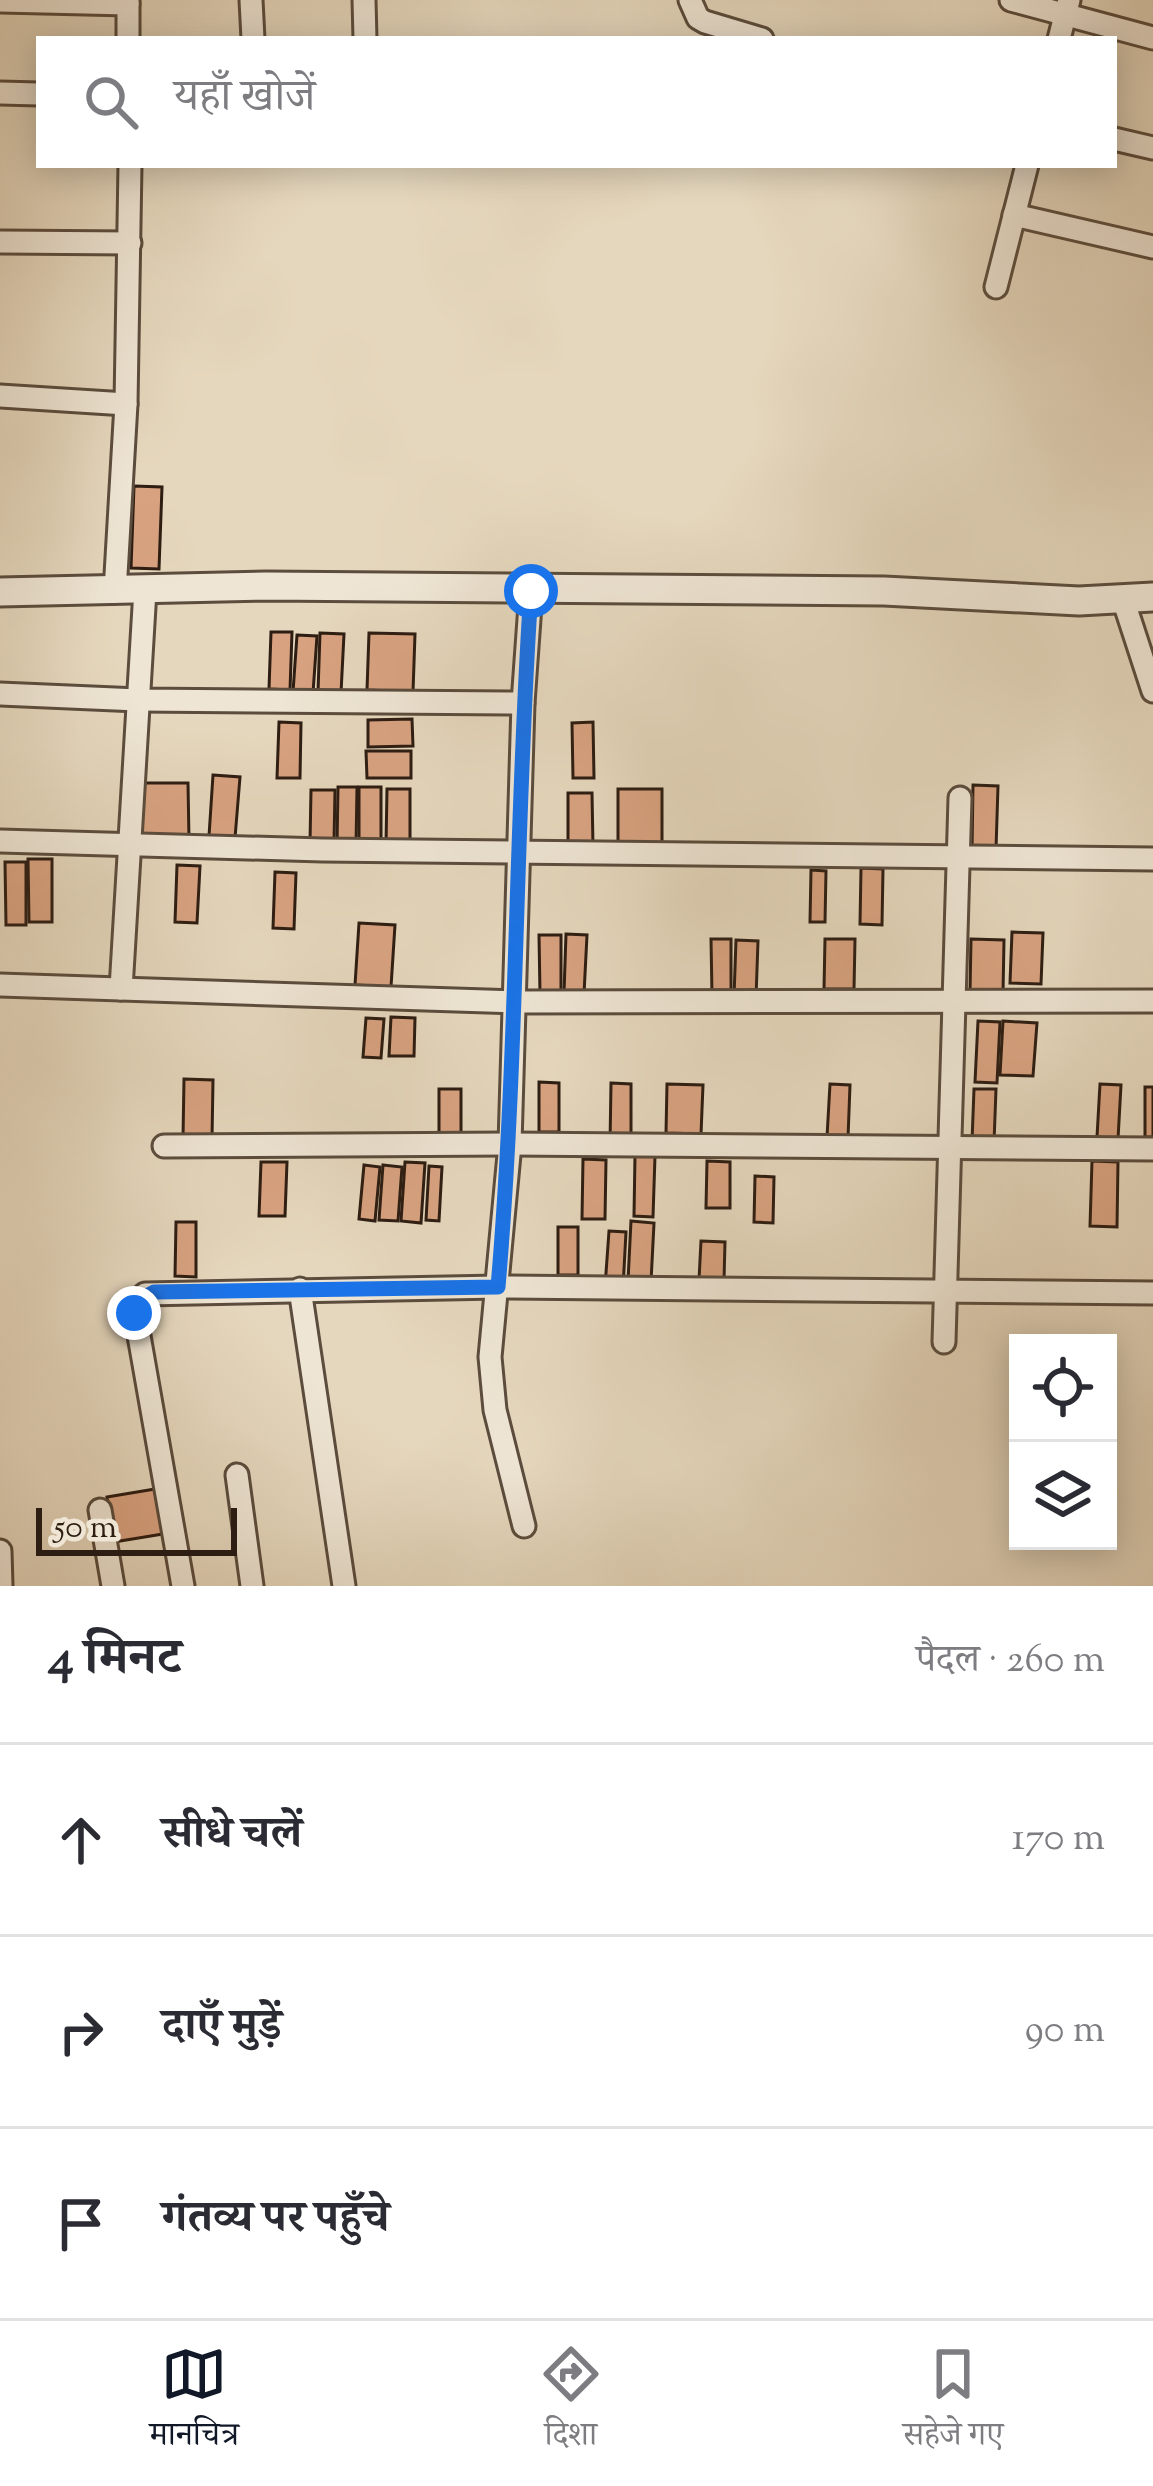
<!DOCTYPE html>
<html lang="hi">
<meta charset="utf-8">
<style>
body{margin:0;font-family:"Sorts Mill Goudy","Noto Serif Devanagari",serif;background:#f7f7f7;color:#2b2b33}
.controls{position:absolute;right:36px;bottom:36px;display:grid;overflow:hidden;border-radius:0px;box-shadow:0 6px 30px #0003}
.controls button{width:108px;height:108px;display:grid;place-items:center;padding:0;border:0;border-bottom:3px solid #e1e1e2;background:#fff;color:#2b2b33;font:60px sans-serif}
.scale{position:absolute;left:36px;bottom:30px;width:201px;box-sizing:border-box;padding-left:12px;border:6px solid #2d1d12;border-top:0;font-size:33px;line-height:42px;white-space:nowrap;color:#2d1d12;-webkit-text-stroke:9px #eee5d4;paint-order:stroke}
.stop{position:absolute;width:36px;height:36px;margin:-27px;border:9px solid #1a73e8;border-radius:50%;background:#fff}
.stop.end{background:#1a73e8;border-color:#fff;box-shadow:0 3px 12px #0008}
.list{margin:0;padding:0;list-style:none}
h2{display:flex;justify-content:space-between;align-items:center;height:156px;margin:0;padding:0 48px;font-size:51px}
h2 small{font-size:39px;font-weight:400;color:#7c7c81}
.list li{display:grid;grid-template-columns:78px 1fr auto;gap:36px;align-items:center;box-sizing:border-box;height:192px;padding:0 48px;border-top:3px solid #e1e1e2}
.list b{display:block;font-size:45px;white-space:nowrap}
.list em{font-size:39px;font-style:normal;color:#7c7c81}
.icon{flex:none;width:66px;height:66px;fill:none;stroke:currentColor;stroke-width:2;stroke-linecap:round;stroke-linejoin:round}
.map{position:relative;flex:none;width:1153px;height:1586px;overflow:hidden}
.search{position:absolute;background:#fff;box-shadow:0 6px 30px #0003;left:36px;right:36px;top:36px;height:132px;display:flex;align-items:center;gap:30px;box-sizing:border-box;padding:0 42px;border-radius:0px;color:#7c7c81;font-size:45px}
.sheet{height:732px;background:#fff}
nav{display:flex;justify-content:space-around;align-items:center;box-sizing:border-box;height:168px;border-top:3px solid #e1e1e2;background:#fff;font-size:33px;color:#7c7c81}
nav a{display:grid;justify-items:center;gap:6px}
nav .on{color:#111827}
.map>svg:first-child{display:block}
</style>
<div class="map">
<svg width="1153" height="1586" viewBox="0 0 1153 1586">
<rect width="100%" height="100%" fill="#e5d7bd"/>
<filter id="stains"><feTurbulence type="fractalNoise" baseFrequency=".00167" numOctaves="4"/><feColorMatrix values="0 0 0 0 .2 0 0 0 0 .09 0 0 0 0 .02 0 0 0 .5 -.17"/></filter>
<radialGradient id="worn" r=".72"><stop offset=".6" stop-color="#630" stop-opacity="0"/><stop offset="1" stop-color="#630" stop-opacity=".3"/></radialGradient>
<g fill="#d8a280" stroke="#2d1d12" stroke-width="3">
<path d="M134,486l28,1 -3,82 -28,-1z"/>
<path d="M271,632h21l-2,58 -21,-1z"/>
<path d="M320,633l24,1 -3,59 -23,-1z"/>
<path d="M369,633l46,1 -2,58 -46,-2z"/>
<path d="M297,635l20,1 -4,57 -20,-1z"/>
<path d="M412,719l1,27 -45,1v-27z"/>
<path d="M279,722l22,1 -1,55h-23z"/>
<path d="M593,722l1,56h-21l-1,-55z"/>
<path d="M366,751h45v27h-44z"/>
<path d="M213,775l27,2 -5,61 -26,-2z"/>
<path d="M139,783h49l1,57 -49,1z"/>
<path d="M973,785l25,1 -2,63h-24z"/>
<path d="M338,787h19l-1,59 -19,-1z"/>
<path d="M359,787h22v60l-22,-1z"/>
<path d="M387,789h23v56h-24z"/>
<rect x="618" y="789" width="44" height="58"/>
<path d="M311,790h24l-1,53h-24z"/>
<path d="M568,793h24l1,53h-25z"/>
<path d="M28,859h24v63h-23z"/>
<path d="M5,862h21v63h-20z"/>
<path d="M177,865l23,1 -3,57 -22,-1z"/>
<path d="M861,868l22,1 -1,56 -22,-1z"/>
<path d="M811,870l15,1 -1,51h-15z"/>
<path d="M275,872l21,1 -2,56 -21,-1z"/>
<path d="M359,923l36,2 -4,62 -36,-2z"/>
<path d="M1012,932l31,1 -2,51 -31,-1z"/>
<path d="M566,934l21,1 -3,59 -20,-1z"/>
<path d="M539,935h22v58h-21z"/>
<path d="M711,939h20v56h-19z"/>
<path d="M825,939h30l-1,50h-30z"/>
<path d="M971,939l33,1 -1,53 -33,-1z"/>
<path d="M736,940l22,1 -2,57 -22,-1z"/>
<path d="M391,1017l24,1 -1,38h-25z"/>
<path d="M366,1018l18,1 -3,39 -18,-1z"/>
<path d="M978,1021l22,1 -3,61 -22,-1z"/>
<path d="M1003,1021l34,2 -4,53 -33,-1z"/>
<path d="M184,1079l29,1 -1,59 -29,-1z"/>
<path d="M539,1082l20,1v49h-20z"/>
<path d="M611,1083l20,1v61h-21z"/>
<path d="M667,1084l36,1 -2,49 -35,-1z"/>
<path d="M830,1084l20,1 -2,53 -21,-1z"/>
<path d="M1100,1084l21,1 -3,54 -21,-2z"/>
<rect x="1145" y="1087" width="8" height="50"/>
<rect x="439" y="1089" width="22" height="50"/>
<path d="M974,1089h22l-2,54 -22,-1z"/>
<path d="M635,1155l20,1 -2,61 -19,-1z"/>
<path d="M583,1159l23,1 -1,59h-23z"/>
<path d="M707,1161l23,1v46h-24z"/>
<path d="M1092,1161l26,1 -1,65 -27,-1z"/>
<path d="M261,1162h26l-2,54h-26z"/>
<path d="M405,1162l20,1 -4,60 -20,-2z"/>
<path d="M364,1165l16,2 -5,54 -16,-2z"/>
<path d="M383,1165l19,2 -4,54 -19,-1z"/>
<path d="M429,1166l13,1 -3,54 -13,-1z"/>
<path d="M755,1176l19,1 -1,46 -19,-1z"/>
<path d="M631,1221l23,2 -3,59 -23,-1z"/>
<path d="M176,1222h20v55l-21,-1z"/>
<rect x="558" y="1227" width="20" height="48"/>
<path d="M609,1231l17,1 -3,56 -18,-1z"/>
<path d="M701,1241l24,1 -1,39 -25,-1z"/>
<path d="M161,1488l8,45 -55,9 -7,-45z"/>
</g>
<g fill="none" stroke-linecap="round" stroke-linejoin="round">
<defs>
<g id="minor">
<path d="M128,0v39"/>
<path d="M251,0l2,39"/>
<path d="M364,0l1,39"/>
<path d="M690,0l8,18 7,4 57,17"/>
<path d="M1011,0l142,38"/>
<path d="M0,1l128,3"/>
<path d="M1059,39l10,-39"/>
<path d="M0,93l39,1"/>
<path d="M1114,139l39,9"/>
<path d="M1014,215l139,32"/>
<path d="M0,242l130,1"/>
<path d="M996,287l31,-122"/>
<path d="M0,396l126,8"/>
<path d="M115,592l11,-188 4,-239"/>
<path d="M1123,599l30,92"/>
<path d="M0,694l138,6 385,3"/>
<path d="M0,841l323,9 830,9"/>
<path d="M0,985l515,17 638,-1"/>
<path d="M121,989l24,-399"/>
<path d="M164,1146l346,-2 643,5"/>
<path d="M300,1289l44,297"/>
<path d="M944,1342l16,-544"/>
<path d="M237,1475l15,111"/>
<path d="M100,1510l13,76"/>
<path d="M524,1526l-29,-116 -5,-53 20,-213 13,-441 8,-112"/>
<path d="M0,1551l1,35"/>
<path d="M183,1586l-48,-273 1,-11 9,-8 353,-7 655,6"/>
</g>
<path id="tertiary" d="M0,592l266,-6 618,5 195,10 74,-4"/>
</defs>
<use href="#minor" stroke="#5b4c3d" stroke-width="27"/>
<use href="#tertiary" stroke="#5b4c3d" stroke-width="33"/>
<use href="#minor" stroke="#eee5d4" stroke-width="21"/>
<use href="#tertiary" stroke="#eee5d4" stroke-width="27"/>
</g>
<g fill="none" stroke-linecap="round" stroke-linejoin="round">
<path stroke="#1a73e8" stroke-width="15" d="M134,1313l2,-11 18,-10 344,-5c20,-232 17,-464 33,-696"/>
</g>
<rect width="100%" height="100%" filter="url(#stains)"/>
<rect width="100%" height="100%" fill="url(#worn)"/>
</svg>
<div class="controls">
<button><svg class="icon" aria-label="locate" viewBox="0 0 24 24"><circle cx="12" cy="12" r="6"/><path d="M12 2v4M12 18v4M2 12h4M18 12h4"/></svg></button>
<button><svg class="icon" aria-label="layers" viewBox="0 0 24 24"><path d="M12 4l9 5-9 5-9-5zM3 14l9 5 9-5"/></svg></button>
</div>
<div class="scale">50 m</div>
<div class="stop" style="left:531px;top:591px"></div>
<div class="stop end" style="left:134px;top:1313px"></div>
<div class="search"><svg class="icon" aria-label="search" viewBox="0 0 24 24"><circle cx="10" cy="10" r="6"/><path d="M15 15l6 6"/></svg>यहाँ खोजें</div>
</div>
<section class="sheet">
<h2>4 मिनट<small>पैदल · 260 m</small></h2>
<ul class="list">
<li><svg class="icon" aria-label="ahead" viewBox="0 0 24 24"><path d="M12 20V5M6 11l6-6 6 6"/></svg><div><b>सीधे चलें</b></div><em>170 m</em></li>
<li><svg class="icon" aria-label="right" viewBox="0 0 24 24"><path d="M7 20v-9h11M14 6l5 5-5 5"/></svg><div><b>दाएँ मुड़ें</b></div><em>90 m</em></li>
<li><svg class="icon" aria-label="arrive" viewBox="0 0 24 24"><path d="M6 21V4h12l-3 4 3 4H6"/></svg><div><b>गंतव्य पर पहुँचे</b></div></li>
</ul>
</section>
<nav>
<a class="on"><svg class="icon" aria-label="map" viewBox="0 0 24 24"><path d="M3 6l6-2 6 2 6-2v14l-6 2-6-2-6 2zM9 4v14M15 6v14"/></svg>मानचित्र</a>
<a><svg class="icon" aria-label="directions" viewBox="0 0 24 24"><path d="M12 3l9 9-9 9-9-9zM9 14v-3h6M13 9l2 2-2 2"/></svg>दिशा</a>
<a><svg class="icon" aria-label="saved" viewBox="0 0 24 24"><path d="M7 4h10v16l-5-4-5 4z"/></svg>सहेजे गए</a>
</nav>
